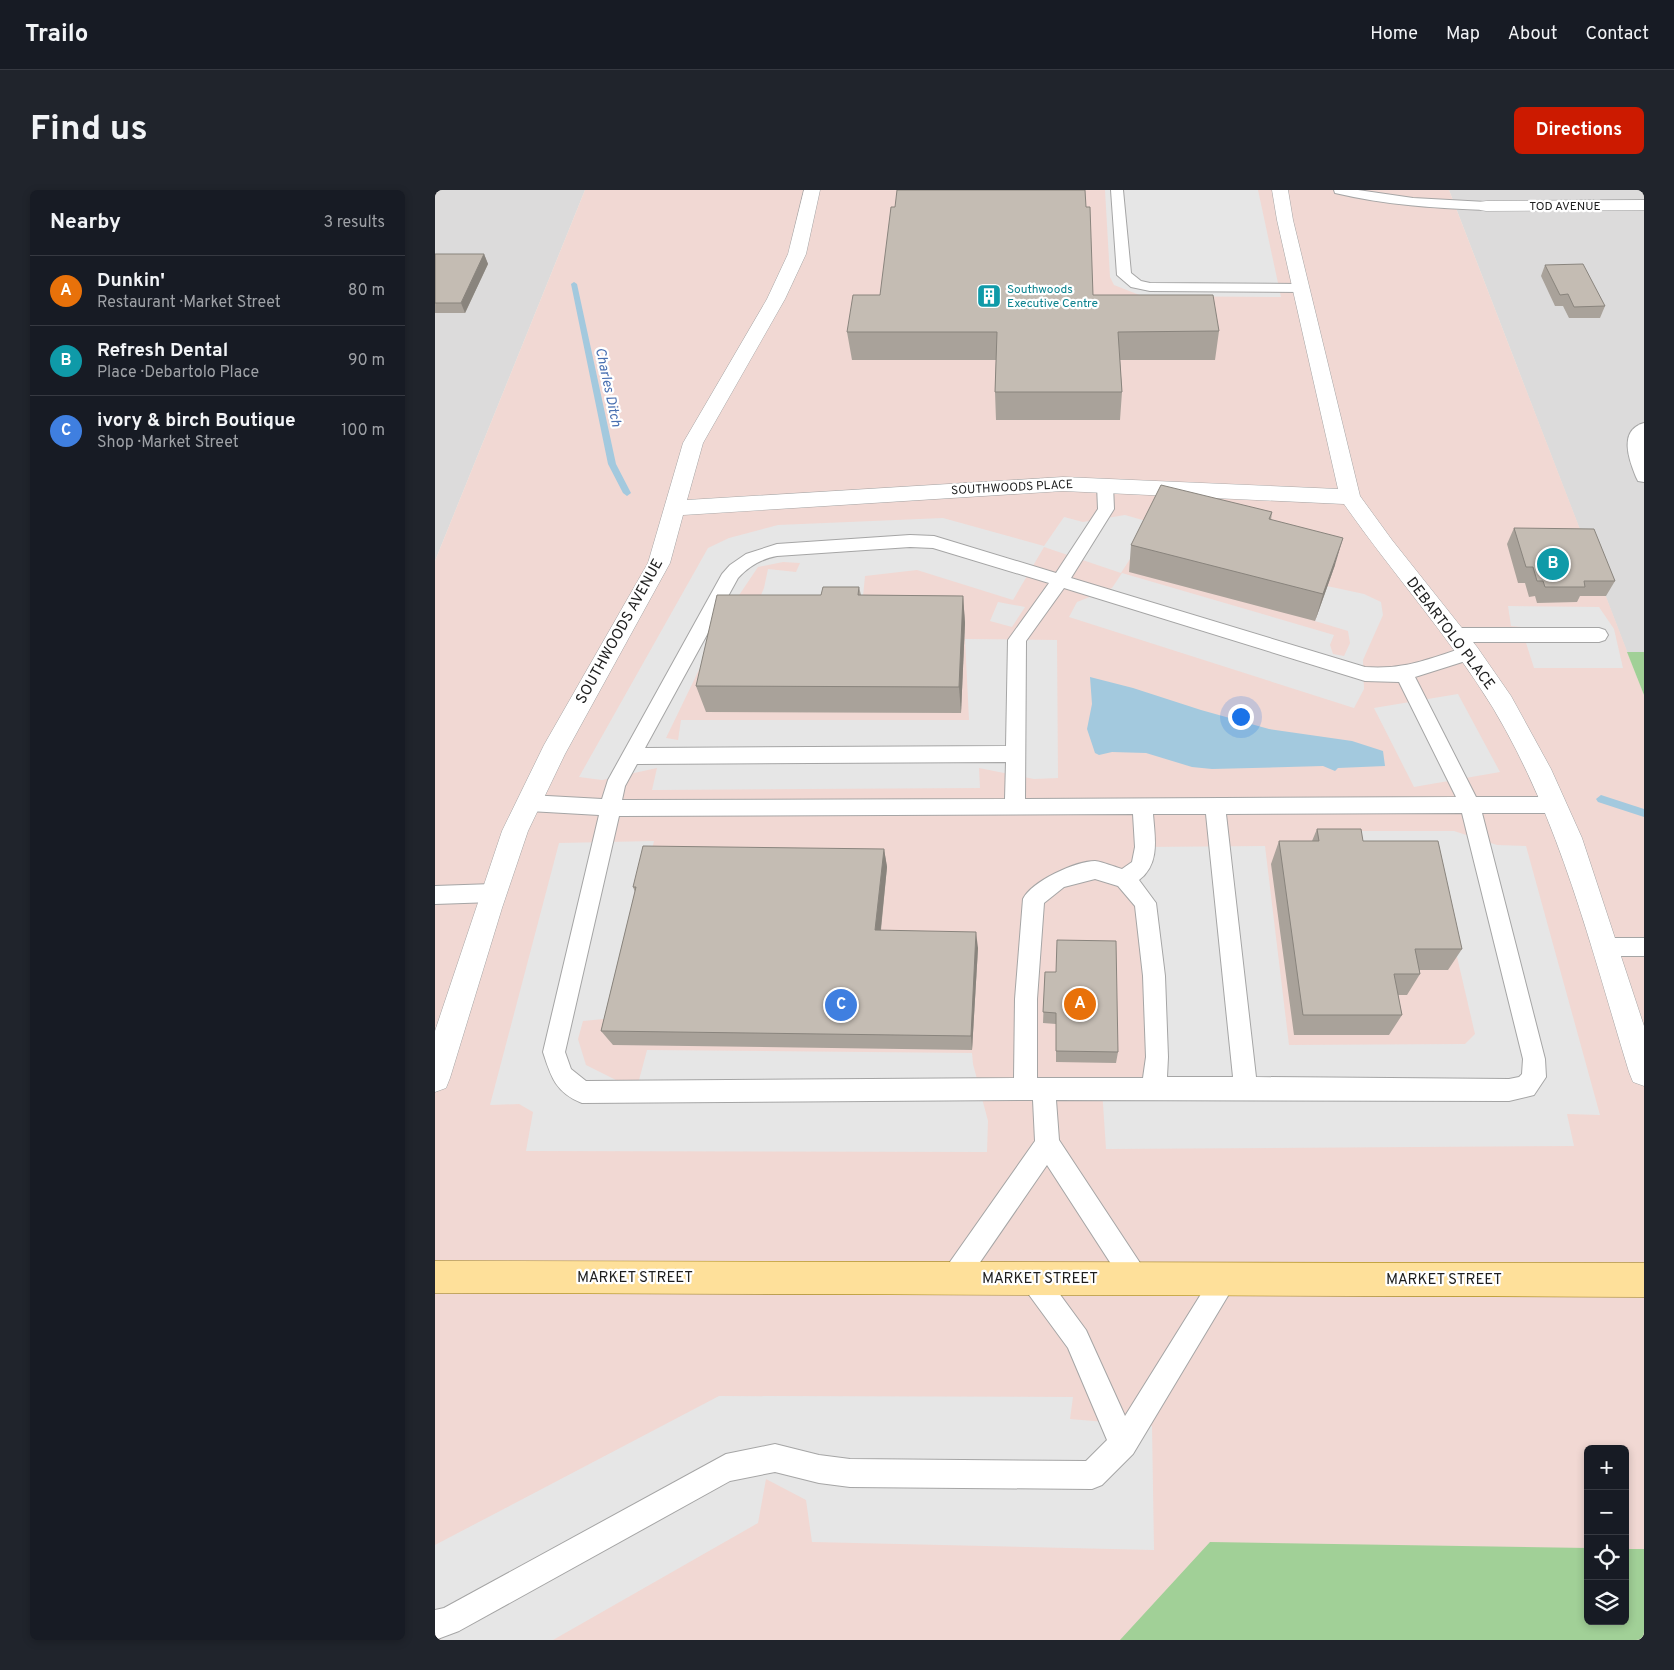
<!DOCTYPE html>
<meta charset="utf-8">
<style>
body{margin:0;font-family:Overpass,sans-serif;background:#20242c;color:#f1f3f6}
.controls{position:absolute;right:15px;bottom:15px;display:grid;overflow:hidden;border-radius:8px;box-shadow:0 2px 8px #0003}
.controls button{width:45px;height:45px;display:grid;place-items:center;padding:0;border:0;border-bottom:1px solid #363941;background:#171b24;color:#f1f3f6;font:25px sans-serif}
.you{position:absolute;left:805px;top:526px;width:18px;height:18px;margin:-12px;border:4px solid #fff;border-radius:50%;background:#1a73e8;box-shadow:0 0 0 8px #1a73e833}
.badge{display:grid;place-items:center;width:32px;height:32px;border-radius:50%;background:#cc1a00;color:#fff;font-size:16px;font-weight:700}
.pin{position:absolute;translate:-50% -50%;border:2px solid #fff;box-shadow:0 1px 5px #0006}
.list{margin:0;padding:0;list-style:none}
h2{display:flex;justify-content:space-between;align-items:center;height:65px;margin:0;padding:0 20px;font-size:21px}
h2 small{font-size:16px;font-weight:400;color:#9ea1a6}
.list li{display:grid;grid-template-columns:32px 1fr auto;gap:15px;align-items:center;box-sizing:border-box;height:70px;padding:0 20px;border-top:1px solid #363941}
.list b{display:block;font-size:19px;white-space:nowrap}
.list p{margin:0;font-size:16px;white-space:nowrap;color:#9ea1a6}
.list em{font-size:16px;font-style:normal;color:#9ea1a6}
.icon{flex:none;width:28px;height:28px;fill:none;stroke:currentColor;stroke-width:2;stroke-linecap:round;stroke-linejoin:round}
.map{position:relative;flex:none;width:1209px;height:1450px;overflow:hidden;border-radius:8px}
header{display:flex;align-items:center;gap:30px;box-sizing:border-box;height:70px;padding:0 25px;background:#171b24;border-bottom:1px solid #363941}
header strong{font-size:24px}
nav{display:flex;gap:28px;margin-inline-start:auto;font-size:18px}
.intro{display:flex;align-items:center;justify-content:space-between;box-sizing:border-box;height:120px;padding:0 30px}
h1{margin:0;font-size:35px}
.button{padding:12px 22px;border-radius:8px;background:#cc1a00;color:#fff;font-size:18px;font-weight:700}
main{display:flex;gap:30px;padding:0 30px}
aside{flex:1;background:#171b24;border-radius:8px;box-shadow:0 2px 8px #0003}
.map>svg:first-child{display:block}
</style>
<header>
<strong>Trailo</strong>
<nav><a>Home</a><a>Map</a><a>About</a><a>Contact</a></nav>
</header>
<div class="intro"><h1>Find us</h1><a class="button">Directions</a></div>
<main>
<aside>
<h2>Nearby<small>3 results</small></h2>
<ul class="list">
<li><span class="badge" style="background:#e8710a">A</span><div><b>Dunkin'</b><p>Restaurant · Market Street</p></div><em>80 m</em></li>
<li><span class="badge" style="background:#0f9aa8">B</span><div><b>Refresh Dental</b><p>Place · Debartolo Place</p></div><em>90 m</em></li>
<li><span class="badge" style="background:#3f7fe0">C</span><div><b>ivory &amp; birch Boutique</b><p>Shop · Market Street</p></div><em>100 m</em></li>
</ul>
</aside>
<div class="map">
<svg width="1209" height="1450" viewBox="0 0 1209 1450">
<rect width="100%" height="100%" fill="#efede4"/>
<g fill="#dcdbdb">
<path d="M0,0h150l-150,371z"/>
<path d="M1014,0h195v462h-17z"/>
</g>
<path fill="#f1d8d3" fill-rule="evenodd" d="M150,0h864l195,505v945h-1209v-1079zM1153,1259h37v172h-37z"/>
<g fill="#a1d097">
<path d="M1192,462h17v43z"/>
<path d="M775,1352l378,6v73h37v-72h19v91h-524z"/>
</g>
<g fill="#e6e6e6">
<path d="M670,0h153l23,107 -139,-1 -28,-11 -4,-8z"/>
<path d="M690,325l28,8 -32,50 -77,-26 -31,53 -96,-30 -52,6 -3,31 -109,7 11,-26 4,-19 28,3 4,-9 -17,-1 -25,5 -33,49 -59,122 12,2 3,-20h288l-4,-81 92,1 1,138 -24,1 -55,-11 1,20 -328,2 5,-22 -55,12 -23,-3 129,-229 21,-10 49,-13 165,-7 101,28 20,-29 19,5z"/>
<path d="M687,383l212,62 -4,10 3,9 11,2 6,-13 -2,-12 -33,-10 12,-35 37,8 17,8 2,13 -20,45 1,29 -10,19 -285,-91 8,-15 35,-14z"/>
<path d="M563,412l27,5 -13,20 -22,-6z"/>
<path d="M1073,416l91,1 15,22 9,39h-89l-13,-41 -10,-1z"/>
<path d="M1023,504l42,78 -86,15 -40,-79z"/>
<path d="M882,641h137l43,14 29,1 74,269 -33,-1 7,32 -468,3 -4,-60 52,-1 -9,-185 -20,-24 20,-32 120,-1 24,199 176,-1 10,-10 -41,-176z"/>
<path d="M219,651l-40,177 -31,3 -5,18 8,26 30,15h23l8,-30 325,3 1,11 15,57 -1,31 -461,-1 7,-39 -14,-8 -29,1 69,-262z"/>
<path d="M284,1206l354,1 -3,22 82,7 2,124 -342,-8 -6,-42 -40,-21 -8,44 -205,117h-118v-95z"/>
</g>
<path fill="#a3c9de" d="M655,487l43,11 68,22 68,19 83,12 31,10 2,15 -47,2 -3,3 -12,-5 -111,3 -20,-2 -46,-14 -34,-1 -13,3 -4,-2 -8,-24 5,-25z"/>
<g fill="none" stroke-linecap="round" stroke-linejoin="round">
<g fill="#a3c9de" fill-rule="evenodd">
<path d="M139,92l3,2 39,180 15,29 -4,3 -4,-3 -15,-29 -37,-180z"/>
<path d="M1166,605l43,14v8l-46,-15 -2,-3z"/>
</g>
<defs>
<g id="lane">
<path d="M676,0h12l8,83 10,8 9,2 152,1 7,4 -7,4 -152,-1 -19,-4 -14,-12z"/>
<path d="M899,0h24l55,8 73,4 6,4 -6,4c-50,-2 -101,-5 -151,-17z"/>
<path d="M1209,233v59l-6,-1 -2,-4c-7,-17 -18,-47 8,-54z"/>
<path d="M670,290l6,1 2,4 1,24 -43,69 294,89c42,3 65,-9 104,-21l6,2 3,5 -3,5 -60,19 61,120h78l7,2 3,6 -3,6 -7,2h-72l63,246 1,18 -12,18 -25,6 -453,-1 3,40 85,129 4,9 -4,9 -9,4 -9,-4 -79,-122 -84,122 -9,4 -9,-4 -4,-9 4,-9 90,-128 -2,-41 -451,3c-26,-10 -31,-26 -39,-51l56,-237 -70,-4 -7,-2 -3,-6 3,-6 7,-2 73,4 6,-19 114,-206 8,-9 16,-11 31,-10 133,-9 24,1 122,37 42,-64 -1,-24 2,-4zM475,357l23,1 116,35 -41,57 -2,106 -361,2 93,-170c11,-12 23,-19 39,-22zM629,398l301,93 34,1 57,115 -431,2 1,-158zM571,572l-1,37 -383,1 3,-14 12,-22zM1027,623l61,246 -1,15 -3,3 -10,2 -253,-2 -30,-263zM698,624l2,33 -3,15 -10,7c-8,-2 -18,-7 -27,-8 -19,0 -63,20 -72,38l-8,100 -1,79 -428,3 -15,-12 -6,-17 54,-236zM718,624h53l27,263h-66l1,-20 -3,-81 -9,-73 -17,-23c21,-16 16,-41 14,-66zM660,689l23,7 17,20 8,70 3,81 -3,21h-106v-79l7,-96 20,-16z"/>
<path d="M1019,438h145l6,2 3,5 -3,5 -6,2h-145l-6,-2 -3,-5 3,-5z"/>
<path d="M58,694l7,3 3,6 -3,6 -7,3 -58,2v-18z"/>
<path d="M1170,748h39v18h-39l-8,-2 -3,-7 3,-7z"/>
<path d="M598,1076l9,4 44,60 39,86 91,-146 9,-4 9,4 4,9 -105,175 -31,31 -10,4 -242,-2 -31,-4 -44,-11 -45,9 -271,150 -24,9v-30l9,-2 282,-154 49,-10 44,11 31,4 236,2 21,-21 -39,-92 -44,-60 -4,-9 4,-9z"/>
</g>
<g id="street">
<path d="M369,0h16l-14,64 -21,45 -82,144 -16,57 376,-23 275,12 -61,-269 -5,-30h16l5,30 67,276 32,44 85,107 34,49 40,73 31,69 62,188v60l-11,-4 -4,-10c-38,-124 -69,-252 -136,-364 -44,-72 -101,-135 -149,-204l-281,-13 -380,24 -13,48 -105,191 -37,77 -26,77 -52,170 -4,10 -11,4v-61l67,-200 42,-86 104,-182 35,-120 84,-144 21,-45z"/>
<path d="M1209,10v10l-158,1 -6,-1 -2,-4 2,-4 6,-1z"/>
</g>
<path id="primary" d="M0,1071l1209,2v34l-1209,-4z"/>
</defs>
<use href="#lane" stroke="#a5a5a5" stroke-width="2"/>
<use href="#street" stroke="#a5a5a5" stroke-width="1"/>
<use href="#primary" stroke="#987900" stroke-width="1"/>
<use href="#lane" fill="#fff" fill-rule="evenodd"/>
<use href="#street" fill="#fff" fill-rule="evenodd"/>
<use href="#primary" fill="#fee09a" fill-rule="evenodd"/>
</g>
<g fill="#a9a29a">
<path d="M651,17l7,88 126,36 -4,29h-95l2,32 -2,28h-124l-1,-28 1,-32h-144l-5,-28 33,-37z"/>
<path d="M0,64h49l4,10 -23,49h-30z"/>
<path d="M1110,75l60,41 -5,12h-31l-6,-12h-8l-14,-30z"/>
<path d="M837,322l-1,8 64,45 -20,56 -186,-49 2,-27z"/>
<path d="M1079,338l101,53 -9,15h-26l-3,6 -40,1 -2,-7 -6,1 -4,-14h-7l-11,-39z"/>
<path d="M424,397l2,8 102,1 2,27 -4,90 -255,-1 -10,-26 125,-91z"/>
<path d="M882,639l46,12 99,108 -14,21h-28v4l-13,21h-9l4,20 -13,20h-95l-23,-171 8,-23h33z"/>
<path d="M449,659l3,18 -6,63 97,18 -6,102 -359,-5 -12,-14 34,-139 -2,-5z"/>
<path d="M610,782l73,80 -2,11 -60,-1v-38l-13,-1z"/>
</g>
<g fill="#89847d">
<path d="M49,64l4,10 -23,49 -4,-10z"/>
<path d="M908,348l-8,27 -20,56 8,-27z"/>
<path d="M528,406l2,27 -4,90 -2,-26z"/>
<path d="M449,659l3,18 -8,79 -4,-16z"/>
<path d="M541,742l2,16 -6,102 -1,-14z"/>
</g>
<g fill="#c4bcb3" stroke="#89847d">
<path d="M462,0h188l1,17h4l3,88h120l6,36 -101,1 4,60h-127l2,-60h-150l6,-37h27l11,-88h4z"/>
<path d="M0,64h49l-23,49h-26z"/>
<path d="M1148,74l22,42 -31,1 -6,-13 -8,1 -15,-30z"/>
<path d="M726,295l111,27 -3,7 74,19 -20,56 -192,-49z"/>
<path d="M1079,338l80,1 21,52h-31l1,6h-40l-2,-6h-6l-4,-14h-7z"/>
<path d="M388,397h36l-1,8 105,1 -4,91 -263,-1 21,-91h104z"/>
<path d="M882,639h44l2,12h75l24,108h-47l5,25h-26l8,41h-99l-24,-174h40z"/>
<path d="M208,656l241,3 -9,81 101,2 -5,104 -370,-5 35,-144h-3z"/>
<path d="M622,750l59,1 2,111 -62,-1v-38l-13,-1 2,-40h11z"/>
</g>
<defs>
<symbol id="building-square" viewBox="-11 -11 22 22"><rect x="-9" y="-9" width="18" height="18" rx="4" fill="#0f9aa8" stroke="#fff"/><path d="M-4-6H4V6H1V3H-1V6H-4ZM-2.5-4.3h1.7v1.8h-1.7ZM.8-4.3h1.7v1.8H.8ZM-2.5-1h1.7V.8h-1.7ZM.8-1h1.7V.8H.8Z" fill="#fff"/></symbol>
</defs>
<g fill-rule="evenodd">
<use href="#building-square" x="540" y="92" width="28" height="28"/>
</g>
<g text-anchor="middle" stroke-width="4.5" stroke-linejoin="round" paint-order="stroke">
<g font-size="12" fill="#1e1e1e" stroke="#fff">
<text x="1130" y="20">TOD AVENUE</text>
<text transform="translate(577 297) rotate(-3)" y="4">SOUTHWOODS PLACE</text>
</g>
<g font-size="12" fill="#0d838f" stroke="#fff" text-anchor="start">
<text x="572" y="103">Southwoods<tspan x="572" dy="14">Executive Centre</tspan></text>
</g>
<g font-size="14" font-style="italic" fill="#486fb1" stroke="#fff">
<text transform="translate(174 197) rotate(78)" y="5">Charles Ditch</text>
</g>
<g font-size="15" fill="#1e1e1e" stroke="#fff">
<text transform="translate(184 441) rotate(-61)" y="5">SOUTHWOODS AVENUE</text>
<text transform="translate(1016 443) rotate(53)" y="5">DEBARTOLO PLACE</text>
<text x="200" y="1092">MARKET STREET</text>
<text x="605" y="1093">MARKET STREET</text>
<text x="1009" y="1094">MARKET STREET</text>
</g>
</g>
</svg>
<div class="controls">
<button>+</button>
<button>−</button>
<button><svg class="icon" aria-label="locate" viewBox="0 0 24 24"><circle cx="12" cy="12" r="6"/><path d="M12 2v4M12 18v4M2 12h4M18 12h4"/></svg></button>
<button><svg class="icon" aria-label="layers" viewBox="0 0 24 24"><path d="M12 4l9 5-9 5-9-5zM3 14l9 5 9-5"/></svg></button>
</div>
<div class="you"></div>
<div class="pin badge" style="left:645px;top:814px;background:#e8710a">A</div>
<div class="pin badge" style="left:1118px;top:374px;background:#0f9aa8">B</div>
<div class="pin badge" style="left:406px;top:815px;background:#3f7fe0">C</div>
</div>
</main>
